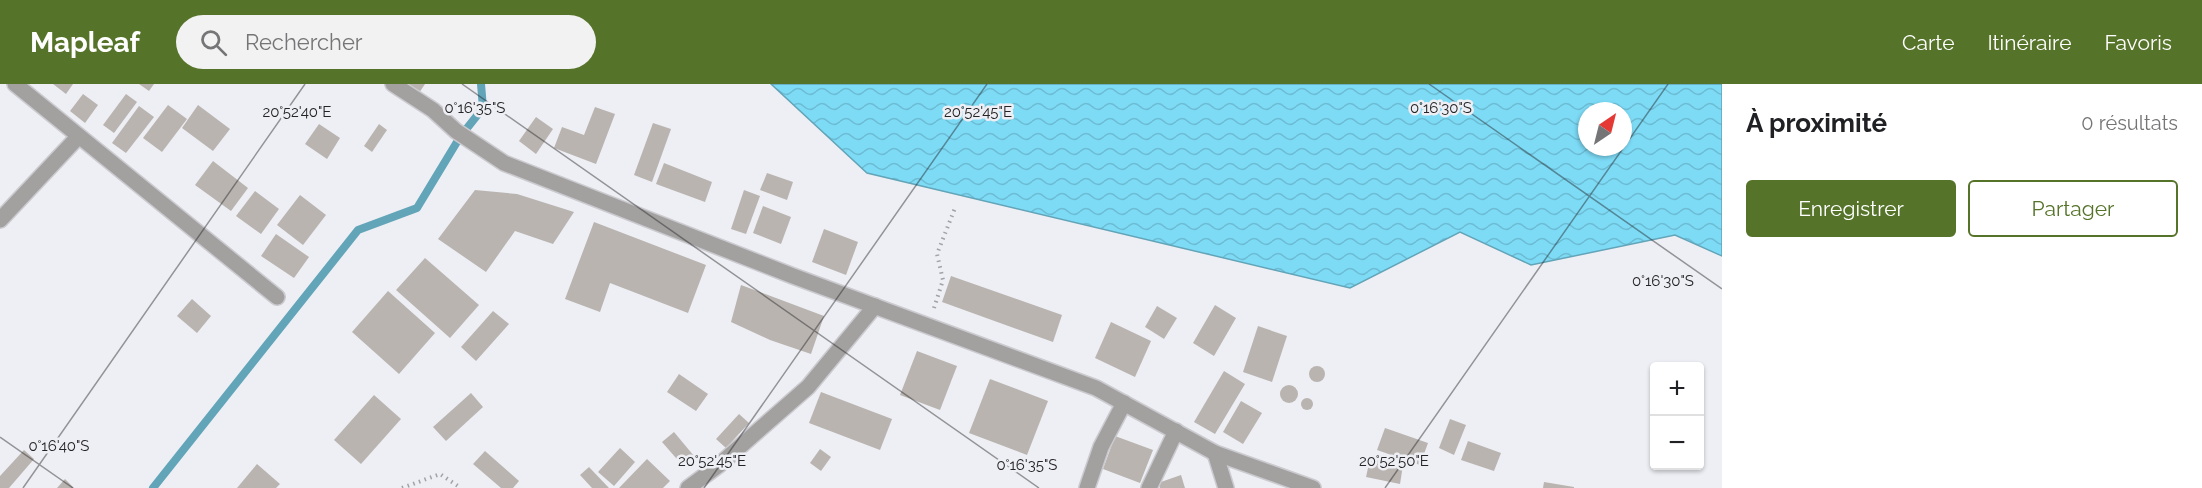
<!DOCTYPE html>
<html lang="fr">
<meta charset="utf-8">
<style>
body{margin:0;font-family:Raleway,sans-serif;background:#f2f2f2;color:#202124}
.controls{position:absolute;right:18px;bottom:18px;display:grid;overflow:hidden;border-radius:6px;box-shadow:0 2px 4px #0004}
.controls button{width:54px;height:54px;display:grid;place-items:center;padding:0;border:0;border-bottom:2px solid #e0e0e0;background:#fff;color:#202124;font:30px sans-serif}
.compass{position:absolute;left:1578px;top:18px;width:54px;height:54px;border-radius:50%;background:#fff;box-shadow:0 2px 4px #0004;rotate:35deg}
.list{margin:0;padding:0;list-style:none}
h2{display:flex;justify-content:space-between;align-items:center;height:78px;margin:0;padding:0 24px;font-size:26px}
h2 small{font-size:20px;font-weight:400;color:#757577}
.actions{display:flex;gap:12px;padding:18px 24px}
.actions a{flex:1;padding:14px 0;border:2px solid #557329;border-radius:6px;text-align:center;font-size:21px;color:#557329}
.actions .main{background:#557329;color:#fff}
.icon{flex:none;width:33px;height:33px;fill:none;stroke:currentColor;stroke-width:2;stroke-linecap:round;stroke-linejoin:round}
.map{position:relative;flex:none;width:1722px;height:404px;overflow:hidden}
header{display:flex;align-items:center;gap:36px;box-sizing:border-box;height:84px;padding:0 30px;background:#557329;color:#fff}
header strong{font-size:28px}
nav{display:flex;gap:33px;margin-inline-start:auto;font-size:21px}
.search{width:420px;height:54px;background:#f2f2f2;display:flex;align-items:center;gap:15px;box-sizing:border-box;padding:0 21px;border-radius:33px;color:#757577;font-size:22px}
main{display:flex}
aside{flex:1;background:#fff}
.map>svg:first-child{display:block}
</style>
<header>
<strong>Mapleaf</strong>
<div class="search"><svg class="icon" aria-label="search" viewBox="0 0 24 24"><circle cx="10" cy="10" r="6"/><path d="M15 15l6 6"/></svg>Rechercher</div>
<nav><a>Carte</a><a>Itinéraire</a><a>Favoris</a></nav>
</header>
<main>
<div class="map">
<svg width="1722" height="404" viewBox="0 0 1722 404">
<defs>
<pattern id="water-waves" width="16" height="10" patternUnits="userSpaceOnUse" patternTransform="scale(1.5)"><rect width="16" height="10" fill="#7ddbf6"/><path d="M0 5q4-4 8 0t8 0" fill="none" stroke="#6cbcd3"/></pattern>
</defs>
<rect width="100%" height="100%" fill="#eeeff4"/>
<path fill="url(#water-waves)" stroke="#62a4b8" stroke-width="1.5" fill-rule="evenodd" d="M771,0h951v172l-47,-21 -144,30 -71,-33 -110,56 -483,-115zM1587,27h36v36h-36z"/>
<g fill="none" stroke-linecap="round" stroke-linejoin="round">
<path stroke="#62a4b8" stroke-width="8" d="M153,404l205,-258 59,-22 43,-71 23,-29 -2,-24"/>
</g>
<g fill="#b9b4b0">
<path d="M53,0h20l-7,10z"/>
<path d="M139,0h15l-5,7z"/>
<path d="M406,0h19l-6,9z"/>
<path d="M83,10l15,11 -13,18 -15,-12z"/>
<path d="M126,10l11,8 -23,31 -11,-8z"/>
<path d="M168,21l19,14 -25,33 -19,-14z"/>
<path d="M198,21l32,24 -17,22 -31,-23z"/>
<path d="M139,22l15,11 -28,36 -14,-10z"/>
<path d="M595,23l20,7 -19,50 -42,-16 8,-21 22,8z"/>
<path d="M536,33l17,12 -17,25 -17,-13z"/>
<path d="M653,39l18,6 -19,53 -18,-7z"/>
<path d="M319,40l21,14 -13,21 -22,-15z"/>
<path d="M379,40l8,6 -15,22 -8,-6z"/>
<path d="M213,77l35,27 -17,23 -36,-26z"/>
<path d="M664,79l48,19 -7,20 -49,-18z"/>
<path d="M767,89l26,9 -6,18 -27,-10z"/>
<path d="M475,106l42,4 57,18 -21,32 -38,-13 -29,41 -48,-33z"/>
<path d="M744,106l16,6 -14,38 -15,-5z"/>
<path d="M255,107l24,18 -18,25 -25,-18z"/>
<path d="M300,111l26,20 -23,30 -26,-20z"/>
<path d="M763,122l28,11 -10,27 -28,-11z"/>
<path d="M594,138l112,43 -18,48 -78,-30 -10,29 -35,-13z"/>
<path d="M824,145l34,13 -12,33 -34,-13z"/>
<path d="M276,150l33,23 -15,21 -33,-22z"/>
<path d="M425,174l54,47 -29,33 -54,-48z"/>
<path d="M951,192l111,39 -9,27 -111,-40z"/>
<path d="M741,201l83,31 -13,38 -41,-14 -39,-18z"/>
<path d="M388,207l47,42 -36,41 -47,-42z"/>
<path d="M192,215l19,17 -14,17 -20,-17z"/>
<path d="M1215,221l21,13 -22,38 -21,-13z"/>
<path d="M1157,222l20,12 -13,21 -19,-12z"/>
<path d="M493,227l16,13 -33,37 -15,-14z"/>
<path d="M1111,238l40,19 -16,36 -40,-19z"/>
<path d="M1258,242l29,10 -15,46 -29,-10z"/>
<path d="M917,267l40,15 -17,44 -40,-15z"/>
<circle cx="1317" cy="290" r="8"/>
<path d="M1224,287l21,13 -30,50 -21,-12z"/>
<path d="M679,290l29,20 -12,17 -29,-19z"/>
<path d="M990,295l58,22 -21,54 -58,-22z"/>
<circle cx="1289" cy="310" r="9"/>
<path d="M821,308l71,27 -12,31 -71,-27z"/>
<path d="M471,309l12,14 -37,34 -13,-14z"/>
<path d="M374,311l27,24 -40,45 -27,-24z"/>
<circle cx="1307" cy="320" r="6"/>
<path d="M1241,317l21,12 -19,31 -20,-12z"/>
<path d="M739,330l10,9 -23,25 -10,-9z"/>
<path d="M1450,335l16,6 -12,30 -15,-7z"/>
<path d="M1385,344l43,15 -8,22 -43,-15z"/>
<path d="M674,348l20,24 -11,10 -21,-24z"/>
<path d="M1115,352l38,14 -13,33 -37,-14z"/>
<path d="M1468,357l33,12 -7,18 -33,-11z"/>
<path d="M620,364l15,14 -21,24 -16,-14z"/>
<path d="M820,365l11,8 -10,14 -11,-8z"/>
<path d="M24,366l10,9 -25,29h-9v-12z"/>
<path d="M485,367l34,30 -6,7h-12l-28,-24z"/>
<path d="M647,375l23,22 -7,7h-44z"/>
<path d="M1370,375l33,6 -3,19 -34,-7z"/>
<path d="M257,380l23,20 -4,4h-39z"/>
<path d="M589,383l20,21h-17l-12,-13z"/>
<path d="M1181,391l4,13h-25l-2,-5z"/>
<path d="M65,395l9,9h-17z"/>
<path d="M1544,398l30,5v1h-31z"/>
</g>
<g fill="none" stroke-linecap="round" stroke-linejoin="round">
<defs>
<g id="minor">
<path d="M15,0l262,213"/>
<path d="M393,0l40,26 23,21 48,32 289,113 303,112 119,65 98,35"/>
<path d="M0,136l78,-83"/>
<path d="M1215,369l11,35"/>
<path d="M688,404l31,-23 89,-78 67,-81"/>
<path d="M1087,404l14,-41 23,-44"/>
<path d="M1149,404l27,-57"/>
</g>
</defs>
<use href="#minor" stroke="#cacacf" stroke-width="18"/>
<g stroke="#a2a2a6" stroke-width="4" stroke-dasharray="1.5 4.5" stroke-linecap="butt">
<path d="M934,224l9,-28 -6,-26 18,-46"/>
<path d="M402,404l38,-14 21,14"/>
</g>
<use href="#minor" stroke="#a3a0a0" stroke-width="15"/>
</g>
<path fill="none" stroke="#242426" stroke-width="1.5" stroke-opacity="0.45" d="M462,0l577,404M1429,0l293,205M0,353l73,51M23,404l282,-404M704,404l283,-404M1385,404l283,-404"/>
<g font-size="15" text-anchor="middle" fill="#242426" stroke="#eeeff4" stroke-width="5" stroke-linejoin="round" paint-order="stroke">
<text x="475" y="29">0°16'35"S</text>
<text x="1441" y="29">0°16'30"S</text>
<text x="297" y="33">20°52'40"E</text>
<text x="978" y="33">20°52'45"E</text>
<text x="1663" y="202">0°16'30"S</text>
<text x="59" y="367">0°16'40"S</text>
<text x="712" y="382">20°52'45"E</text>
<text x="1394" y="382">20°52'50"E</text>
<text x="1027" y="386">0°16'35"S</text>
</g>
</svg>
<div class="controls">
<button>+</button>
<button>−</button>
</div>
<svg class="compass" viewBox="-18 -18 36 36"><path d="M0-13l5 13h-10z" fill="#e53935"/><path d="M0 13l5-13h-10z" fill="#757577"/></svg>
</div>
<aside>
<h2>À proximité<small>0 résultats</small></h2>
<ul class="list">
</ul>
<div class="actions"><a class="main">Enregistrer</a><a>Partager</a></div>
</aside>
</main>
